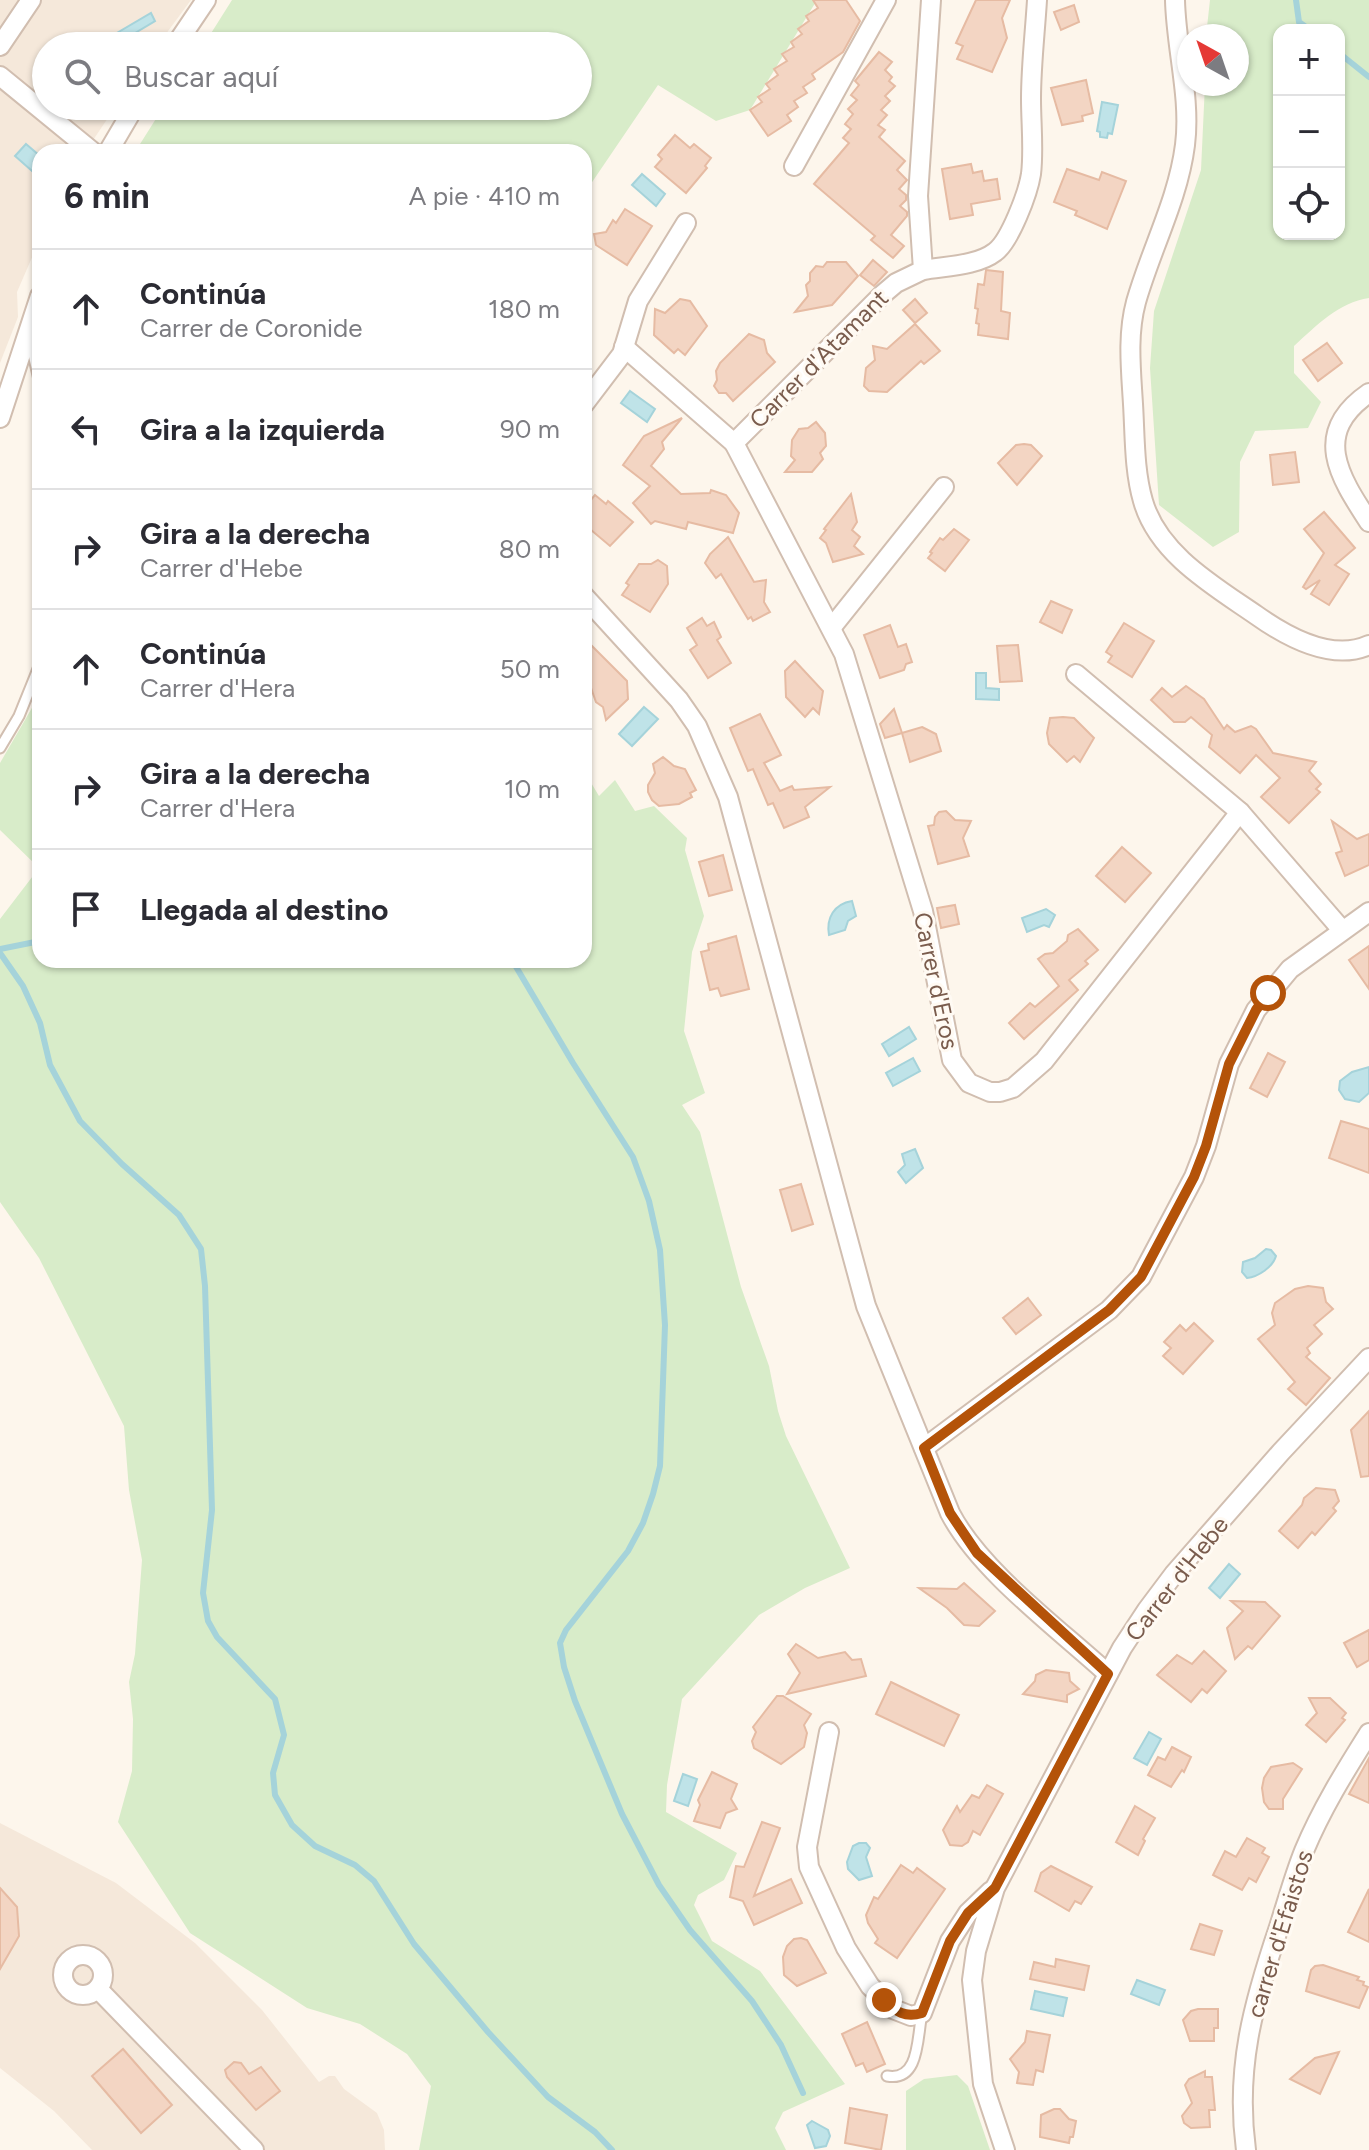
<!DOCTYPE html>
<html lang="es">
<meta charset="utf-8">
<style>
body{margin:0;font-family:Figtree,sans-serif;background:#f7f7f7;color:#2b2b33}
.controls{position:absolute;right:24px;top:24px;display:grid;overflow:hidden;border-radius:16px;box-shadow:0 2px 6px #0004}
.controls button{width:72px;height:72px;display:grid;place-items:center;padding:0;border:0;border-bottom:2px solid #e1e1e2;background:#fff;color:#2b2b33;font:40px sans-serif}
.compass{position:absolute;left:1177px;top:24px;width:72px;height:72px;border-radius:50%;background:#fff;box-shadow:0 2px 6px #0004;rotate:320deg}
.stop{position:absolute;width:24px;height:24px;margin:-18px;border:6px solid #b45309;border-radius:50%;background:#fff}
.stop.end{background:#b45309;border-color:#fff;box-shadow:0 2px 8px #0008}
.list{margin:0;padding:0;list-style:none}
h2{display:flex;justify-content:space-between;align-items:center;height:104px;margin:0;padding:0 32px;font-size:34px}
h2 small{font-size:26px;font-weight:400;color:#7c7c81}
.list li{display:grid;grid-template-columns:52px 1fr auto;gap:24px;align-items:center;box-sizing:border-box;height:120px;padding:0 32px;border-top:2px solid #e1e1e2}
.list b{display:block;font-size:30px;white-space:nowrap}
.list p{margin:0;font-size:26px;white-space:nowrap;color:#7c7c81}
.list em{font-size:26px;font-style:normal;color:#7c7c81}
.icon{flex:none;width:44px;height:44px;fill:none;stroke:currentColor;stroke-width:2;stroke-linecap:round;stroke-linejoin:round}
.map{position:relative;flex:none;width:1369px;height:2150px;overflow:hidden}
.search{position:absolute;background:#fff;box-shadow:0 2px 6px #0004;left:32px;top:32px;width:560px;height:88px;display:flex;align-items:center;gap:20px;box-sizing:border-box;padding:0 28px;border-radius:44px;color:#7c7c81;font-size:30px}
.panel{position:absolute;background:#fff;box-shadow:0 2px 6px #0004;left:32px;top:144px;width:560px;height:824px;border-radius:24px}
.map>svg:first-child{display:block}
</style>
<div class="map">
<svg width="1369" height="2150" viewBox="0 0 1369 2150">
<rect width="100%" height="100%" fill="#fdf6ec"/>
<g fill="#f5e8da">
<path d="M0,0h191l-34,46h-111v60h70l-31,46h-45v87l-23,53 1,25 -18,46z"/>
<path d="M0,1823l116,60 79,60 67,67 57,72 10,-6h6l9,13 33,24 7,17 1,20h-293l-38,-39 -54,-43z"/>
</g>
<g fill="#d8ecc9" fill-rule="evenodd">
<path d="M232,0h585l-67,110 -34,11 -58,-36 -74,109v-42h-449l29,-46h414v-60h-375z"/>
<path d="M1210,0h159v298c-30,4 -53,28 -75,48v27l27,29 -13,26 -53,3 -15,31 -1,70 -26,15 -54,-42 -9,-137 4,-57 47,-141 4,-86h32v-48h-31zM1279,30h60v204h-60z"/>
<path d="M40,694v266h544v-189l15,25 16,-16 20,31 19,-5 33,32 -2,12 19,66 -12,36 -8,79 21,62 -23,12 18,27 41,155 28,79 9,45 8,25 64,132 -45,20 -46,27 -77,84 -15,86 -1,27 71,41 -13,27 -26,15 -4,10 18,36 48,30 85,113 -62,28 -8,16 11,22h-367l12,-64 -24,-32 -47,-30 -53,-16 -117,-75 -72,-111 14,-51 1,-52 -4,-37 6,-28 7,-94 -13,-70 -5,-64 -85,-168 -39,-56v-283l39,-51 -39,-38v-67z"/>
<path d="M957,2075l11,11 22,64h-84v-59l18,-12z"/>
</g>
<g fill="#bfe3e8" stroke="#a5d3da" stroke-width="2">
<path d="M151,13l4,8 -40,24 -5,-8z"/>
<path d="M1102,102l16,3 -6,29 -4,-1 -1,5 -7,-1v-5l-3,-1z"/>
<path d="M26,144l14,12v22l-25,-22z"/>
<path d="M642,174l23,20 -9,12 -24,-21z"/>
<path d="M630,391l25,18 -8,13 -26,-19z"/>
<path d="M976,673h10v15l13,1v11l-23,-1z"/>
<path d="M644,707l14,12 -26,27 -13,-12z"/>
<path d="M852,901l4,15 -8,5 -3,9 -16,5c-3,-17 5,-31 23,-34z"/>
<path d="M1046,909l9,6 -6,12 -5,-2 -17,7 -5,-14z"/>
<path d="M909,1027l7,12 -27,17 -7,-12z"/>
<path d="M913,1058l7,13 -27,15 -7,-13z"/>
<path d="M1369,1067v26l-10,9 -14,-3 -6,-9 1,-9 12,-9z"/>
<path d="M915,1149l8,19 -17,15 -8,-11 7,-7 -3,-11z"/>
<path d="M1266,1249l5,1 5,6c-3,11 -18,21 -29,22l-5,-6 1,-10 12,-4z"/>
<path d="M1229,1564l11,10 -20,24 -11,-10z"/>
<path d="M1149,1732l12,7 -14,26 -13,-7z"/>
<path d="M683,1774l14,5 -9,27 -14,-5z"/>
<path d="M859,1843h7l4,5 -4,9 6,19 -13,4 -11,-11 -1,-7 6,-16z"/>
<path d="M1137,1980l28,10 -6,15 -28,-11z"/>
<path d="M1035,1991l32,7 -4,18 -32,-7z"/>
<path d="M812,2121l16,9 2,6 -4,10 -11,2 -8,-23z"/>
</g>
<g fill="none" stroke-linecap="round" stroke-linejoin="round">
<g stroke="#a5d3da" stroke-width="6">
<path d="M1296,0l3,22 11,8"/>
<path d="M1339,53l30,24"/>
<path d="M0,949l40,-8"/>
<path d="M0,953l23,33 17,37 10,42 30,56 42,43 57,51 22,34 4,37 7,224 -9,83 5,28 9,16 58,62 9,36 -11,38 2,22 17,30 23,21 40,19 19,16 40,63 74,88 60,65 47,35 17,18"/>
<path d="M512,960l61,103 60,94 16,44 11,49 5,75 -5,141 -7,28 -10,29 -15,28 -62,79 -6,13 4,24 11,34 47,113 37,71 31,45 62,71 29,44 22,48"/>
</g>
</g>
<g fill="#f3d5c3" stroke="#e6bba3" stroke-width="2">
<path d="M813,0h33l14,21 -17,31 -31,22 3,5 -12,8 4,6 -13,8 4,6 -11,8 4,6 -23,15 -18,-26 12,-8 -4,-5 12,-8 -4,-5 12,-9 -4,-6 13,-8 -5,-7 12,-7 -3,-5 11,-8 -4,-5 11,-8 -3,-5 12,-8z"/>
<path d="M976,0h34l-8,18 5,20 -15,34 -35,-13 6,-13 -7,-3z"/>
<path d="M1074,5l5,17 -18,8 -7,-18z"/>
<path d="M879,52l13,10 -7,8 7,7 -3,4 6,5 -10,10 5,5 -9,9 6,5 -9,10 7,5 -6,7 26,24 -8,9 10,10 -8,9 7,6v5l-6,6 7,6v4l-16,19 13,11 -11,12 -22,-18 4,-4 -61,-52 35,-41 -6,-5 8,-9 -6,-5 8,-10 -5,-5 9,-9 -6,-5 8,-10 -4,-4z"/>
<path d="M1086,80l7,33 -11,3 1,5 -21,4 -11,-37z"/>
<path d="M675,135l15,13 4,-4 17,14 -6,8 2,2 -21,25 -31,-26 7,-8 -4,-4z"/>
<path d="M971,164l2,9 9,-2 2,10 13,-2 3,20 -29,5 2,11 -23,4 -8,-50z"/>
<path d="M1067,169l32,11 3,-8 24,9 -19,48 -32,-14 2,-4 -23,-9z"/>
<path d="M625,209l27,17 -25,39 -31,-20 -2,-11 12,-2 7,-12 3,3z"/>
<path d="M873,260l14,12 -13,14 -14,-11z"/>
<path d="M827,262h19l12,14 -26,29 -37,7 13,-16 -2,-11 4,-4v-8l6,-7 7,1z"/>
<path d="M986,270l17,2 -2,39 9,2 -2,26 -30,-4 1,-11 -3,-1 2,-14 -3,-1 3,-24 6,1z"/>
<path d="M680,299l10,2 17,25 -22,29 -7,-6 -4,4 -20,-18 1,-26 10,4z"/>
<path d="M915,299l12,14 -12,10 -12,-13z"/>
<path d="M915,324l25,27 -16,13 -3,-3 -34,31 -18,-1 -5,-5 2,-18 9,-8 -2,-14 14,3z"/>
<path d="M749,334l15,6 3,13 8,9 -42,39 -7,-8h-7l-5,-7 3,-6 -1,-9 4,-8z"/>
<path d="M1327,343l15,20 -24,18 -15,-21z"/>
<path d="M682,418l-20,24 2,7 -13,17 30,28 29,-1 1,-3 15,5 13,18 -6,20 -45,-11 -2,7 -31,-8 -4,3 -18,-21 17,-17 -27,-21 21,-29z"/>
<path d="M816,422l9,11 1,13 -6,7 3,6 -11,13h-27l10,-12 -4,-4 1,-16 7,-11 9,-1z"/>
<path d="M1024,444l7,1 11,11 -25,29 -19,-22 18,-18z"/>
<path d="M1295,452l4,30 -26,3 -3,-30z"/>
<path d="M851,494l6,28 -5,8 8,7 -6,9 9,8 -30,8 -7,-19 -6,-5 6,-8 -2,-1z"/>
<path d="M595,495l11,9 2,-3 25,21 -23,24 -26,-22v-16z"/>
<path d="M1324,512l31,36 -20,17 14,9 -20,31 -18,-11 9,-14 -14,9 -3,-2 21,-34 -20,-24z"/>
<path d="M954,529l15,11 -24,31 -17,-13 4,-5 -2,-1 10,-14 3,2z"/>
<path d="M728,537l26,45 12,-2 -2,22 6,10 -17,9 -2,-4 -3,2 -27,-45 -5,4 -11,-15 5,-9z"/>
<path d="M658,560l9,6 1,18 -18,28 -28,-17 7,-10 -3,-2 13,-19h12z"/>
<path d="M1051,601l21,9 -10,23 -22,-11z"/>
<path d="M702,618l5,8 7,-4 7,15 -4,3 14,23 -23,15 -18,-28 7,-5 -10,-17z"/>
<path d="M1124,623l30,18 -22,36 -24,-15 4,-6 -6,-4z"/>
<path d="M890,625l8,22 8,-3 6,18 -6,2 -2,6 -24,8 -16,-43z"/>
<path d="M584,638l43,43 1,18 -22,21 -3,-13 -7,-5 -5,-14 -7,-1z"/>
<path d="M1018,645l4,36 -22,1 -3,-36z"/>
<path d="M795,661l28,30 -4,23 -6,-6 -8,9 -19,-20 -1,-26z"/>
<path d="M1186,686l18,13 20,30 3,-4 8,7 16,-6 5,3 17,24 43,9 -7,9 12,13 -5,5 4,3 -31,31 -28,-26 19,-19 -24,-23 -16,18 -31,-26 3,-12 -21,-18 -6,5h-11l-23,-22 11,-12 10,9z"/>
<path d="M894,709l8,24 -17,5 -5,-14z"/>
<path d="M760,714l21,41 -17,8 16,28 12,-5 2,4 36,-3 -25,20 4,10 -25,11 -11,-25 -5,2 -15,-36 -5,2 -18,-43z"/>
<path d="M1063,717l11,1 20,20 -14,24 -6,-6 -7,6 -18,-18 -2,-11 3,-15z"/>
<path d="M922,727l14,7 5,17 -31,11 -8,-29z"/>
<path d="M663,757l11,9 11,3 11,21 -6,3 2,4 -13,7 -20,2 -7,-6 -4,-8v-7l7,-12 -2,-9z"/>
<path d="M946,811l9,9 16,1 -8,17 6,18 -31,8 -10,-38 6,-1 1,-8 4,-5z"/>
<path d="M1332,821l25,18 12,-5v31l-24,11 -9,-23 6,-2z"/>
<path d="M1122,847l29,26 -26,29 -29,-26z"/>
<path d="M723,855l9,35 -23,6 -10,-34z"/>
<path d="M955,905l4,19 -18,4 -4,-20z"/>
<path d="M1078,929l20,21 -13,11 3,3 -19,16 9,10 -54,49 -15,-16 21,-20 5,4 24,-21 -21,-27 7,-5 8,-1 14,-12 1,-6z"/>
<path d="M736,936l13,53 -28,7 -3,-8 -8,2 -9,-38 8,-2 -1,-6z"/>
<path d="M1369,946v43l-20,-29z"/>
<path d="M1268,1053l17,9 -18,35 -17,-9z"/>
<path d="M1341,1121l28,8v44l-40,-15z"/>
<path d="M801,1184l12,40 -21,7 -12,-41z"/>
<path d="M1308,1286l15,2 3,14 7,7 -19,16 8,9 -15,14 3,5 -4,4 24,21 -24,27 -18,-16 7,-7 -37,-43 17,-14 -3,-12 3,-10 20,-14z"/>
<path d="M1028,1298l13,17 -25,19 -13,-16z"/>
<path d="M1194,1323l19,18 -30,33 -20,-18 8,-8 -7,-6 16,-17 6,6z"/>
<path d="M1369,1411v65l-8,1 -10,-47z"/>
<path d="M1316,1488l19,2 4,11 -6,7 3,3 -21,24 -3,-3 -14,16 -19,-17 23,-26 2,-7z"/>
<path d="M964,1583l31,28 -16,15 -15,-1 -17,-17 -28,-20 38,1z"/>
<path d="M1231,1601l34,1 15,14 -28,33 -4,-3 -13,13 -8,-31 16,-17z"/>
<path d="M1369,1630v30l-12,7 -13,-24z"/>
<path d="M796,1644l22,14 27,-6 7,8 9,-1 5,17 -79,18 13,-21 -12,-19z"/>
<path d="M1204,1651l22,20 -19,22 -5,-4 -11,13 -34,-27 20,-20 15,9z"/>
<path d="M1046,1670l23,3 1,8 9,8 -12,6v7l-44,-8 12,-13 1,-6z"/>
<path d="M891,1682l68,33 -15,31 -68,-32z"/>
<path d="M777,1696h6l28,18 -7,11 3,8 -3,14 -23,17 -27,-16 -2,-7 4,-9 -3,-5z"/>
<path d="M1309,1698h21l16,15 -4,5 3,2 -19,22 -20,-17 11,-12z"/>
<path d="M1172,1747l19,10 -7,15 -2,-2 -11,17 -23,-12 10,-18 7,3z"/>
<path d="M1369,1758v45l-20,-9z"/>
<path d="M1293,1763l9,6 -19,30v10h-14l-5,-7 -2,-14 2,-10 7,-11z"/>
<path d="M712,1772l25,12 -6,15 6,10 -11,4 -6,15 -26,-7 6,-16 -2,-5z"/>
<path d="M987,1785l16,9 -23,41 -7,-4 -5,11 -6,4 -12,-1 -7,-15 14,-24 3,6 12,-17 7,3z"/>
<path d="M1135,1806l20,12 -12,21 2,2 -7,14 -22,-13z"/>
<path d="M762,1822l18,6 -26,68 37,-17 11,24 -48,22 -11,-24 -13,-4 6,-31 8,1z"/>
<path d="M1247,1838l18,10 -3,5 7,4 -13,25 -7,-4 -7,12 -29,-15 12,-24 11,6z"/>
<path d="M901,1865l12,8 4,-5 28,21 -48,69 -22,-15 3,-4 -10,-16 -2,-8 8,-18 4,2z"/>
<path d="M1051,1866l41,21 -11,17 -6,-3 -6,10 -34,-20 6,-18z"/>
<path d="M0,1888l17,19 2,29 -19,33z"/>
<path d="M1369,1889v53l-21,-10z"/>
<path d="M1200,1924l22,7 -8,24 -23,-6z"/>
<path d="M801,1938l6,2 19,33 -29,13 -13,-11 -1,-18 4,-11 7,-7z"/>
<path d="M1056,1959l33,7 -5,24 -54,-11 4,-17 21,5z"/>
<path d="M1323,1965l36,12 -2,3 7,2 -1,3 5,2 -9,21 -53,-17 5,-21 4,-4z"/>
<path d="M1198,2009h20v19h-4v13h-24l-7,-21 8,-9z"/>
<path d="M867,2022l18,42 -18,8 -4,-9 -7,3 -14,-32z"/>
<path d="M1027,2031l23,4 -7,37 -7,-2 -3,15 -16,-2 2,-11 -9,-13 15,-17z"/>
<path d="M123,2049l49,56 -31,28 -49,-57z"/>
<path d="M1339,2052l-19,42 -30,-15 25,-21z"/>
<path d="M234,2062l7,1 8,11 12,-7 19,24 -24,19 -29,-33 -2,-7z"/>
<path d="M1205,2071v6h7l3,33h-6l1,17 -19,1 -7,-5 -2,-7 10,-13 -7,-18 4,-6z"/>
<path d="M850,2108l37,7 -6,35 -36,-7z"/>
<path d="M1054,2109h6l9,10 7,2 -3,16h-3l-1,6 -29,-6 1,-22z"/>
</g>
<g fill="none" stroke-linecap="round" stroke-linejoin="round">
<defs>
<g id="lane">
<path d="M30,341l10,43"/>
<path d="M0,748l19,-32 21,-52"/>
<path d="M887,2076c33,6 30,-39 35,-63"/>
</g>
<g id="street">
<path d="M1175,0c1,48 16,98 10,145 -7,55 -34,104 -49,157 -9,33 -5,68 -3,102 2,32 1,66 10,97 15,53 71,85 113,114 31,22 76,47 113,30"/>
<path d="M0,46l31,-46"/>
<path d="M175,46l31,-46"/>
<path d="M0,76l93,76"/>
<path d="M108,152l27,-46"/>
<path d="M794,166l92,-166"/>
<path d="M923,270c22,-4 54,-4 72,-18 15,-11 33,-59 36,-78 3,-24 0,-50 0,-75 0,-33 4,-66 6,-99"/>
<path d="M624,347l110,96 149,-149 13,-11 27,-13 -5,-74 13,-196"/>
<path d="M1369,393c-58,40 -30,83 0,129"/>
<path d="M584,404l38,-50 16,-53 48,-78"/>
<path d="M0,418l40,-122"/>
<path d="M734,443l110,211 79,257 29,149 17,23 21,9h10l13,-4 31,-27 196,-249 102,118"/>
<path d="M584,596l95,104 18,26 31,71 138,509 84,207c30,58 109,116 158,161"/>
<path d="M832,627l112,-140"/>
<path d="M1076,674l164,138"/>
<path d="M924,1448l185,-138 32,-33 53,-100 12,-31 23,-82 27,-54 34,-41 79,-57"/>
<path d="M829,1732l-22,115 2,20 37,81 24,38 23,23 18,7 11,-3 28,-72 18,-28 23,-22"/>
<circle cx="83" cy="1975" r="20"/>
<path d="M98,1989l156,161"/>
<path d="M1005,2150l-22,-66 -11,-104 4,-29 19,-63 127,-240 25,-38 27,-36 107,-122 88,-94"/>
<path d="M1246,2150c-11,-81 7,-146 33,-223 8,-25 15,-51 25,-76 17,-41 41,-80 65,-118"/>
</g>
</defs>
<use href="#lane" stroke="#d1beb0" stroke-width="13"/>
<use href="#street" stroke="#d1beb0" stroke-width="22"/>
<use href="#lane" stroke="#fff" stroke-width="9"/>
<use href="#street" stroke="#fff" stroke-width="18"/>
</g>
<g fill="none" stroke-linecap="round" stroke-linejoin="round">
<path stroke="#b45309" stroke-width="10" d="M884,2000c12,12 21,18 38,13l28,-72 18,-28 27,-25 113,-214 -131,-121 -27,-40 -26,-65 185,-138 32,-33 53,-100 12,-31 23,-82 27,-54 12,-17"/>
</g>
<g text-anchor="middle" stroke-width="6" stroke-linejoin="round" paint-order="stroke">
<g font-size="24" fill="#7a5c4d" stroke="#fffaf3">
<text transform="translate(819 359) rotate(-45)" y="8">Carrer d'Atamant</text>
<text transform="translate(936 981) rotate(78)" y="8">Carrer d'Eros</text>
<text transform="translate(1177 1579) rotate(-52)" y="8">Carrer d'Hebe</text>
<text transform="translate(1280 1934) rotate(-73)" y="8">carrer d'Efaistos</text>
</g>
</g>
</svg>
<div class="controls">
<button>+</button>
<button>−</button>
<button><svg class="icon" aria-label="locate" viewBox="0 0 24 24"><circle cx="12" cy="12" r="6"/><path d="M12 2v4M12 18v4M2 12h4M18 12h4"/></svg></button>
</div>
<svg class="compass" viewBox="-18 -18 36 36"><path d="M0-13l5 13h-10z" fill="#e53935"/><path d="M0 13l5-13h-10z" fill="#7c7c81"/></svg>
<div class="stop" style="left:1268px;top:993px"></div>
<div class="stop end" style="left:884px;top:2000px"></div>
<div class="search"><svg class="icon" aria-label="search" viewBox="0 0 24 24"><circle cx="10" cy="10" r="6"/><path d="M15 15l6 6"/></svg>Buscar aquí</div>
<section class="panel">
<h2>6 min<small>A pie · 410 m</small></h2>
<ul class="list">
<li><svg class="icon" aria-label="ahead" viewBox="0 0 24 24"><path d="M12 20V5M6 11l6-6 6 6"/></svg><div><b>Continúa</b><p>Carrer de Coronide</p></div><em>180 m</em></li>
<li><svg class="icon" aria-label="left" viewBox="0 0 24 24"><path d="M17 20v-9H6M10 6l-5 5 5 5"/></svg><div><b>Gira a la izquierda</b></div><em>90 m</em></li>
<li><svg class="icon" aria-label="right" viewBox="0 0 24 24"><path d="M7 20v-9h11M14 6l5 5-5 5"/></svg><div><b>Gira a la derecha</b><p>Carrer d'Hebe</p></div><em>80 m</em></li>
<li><svg class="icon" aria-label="ahead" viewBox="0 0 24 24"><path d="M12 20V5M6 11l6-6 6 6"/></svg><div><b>Continúa</b><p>Carrer d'Hera</p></div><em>50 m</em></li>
<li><svg class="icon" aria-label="right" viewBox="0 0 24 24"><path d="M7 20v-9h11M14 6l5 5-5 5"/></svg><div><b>Gira a la derecha</b><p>Carrer d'Hera</p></div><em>10 m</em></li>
<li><svg class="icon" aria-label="arrive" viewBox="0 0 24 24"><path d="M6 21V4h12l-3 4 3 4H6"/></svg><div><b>Llegada al destino</b></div></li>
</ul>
</section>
</div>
